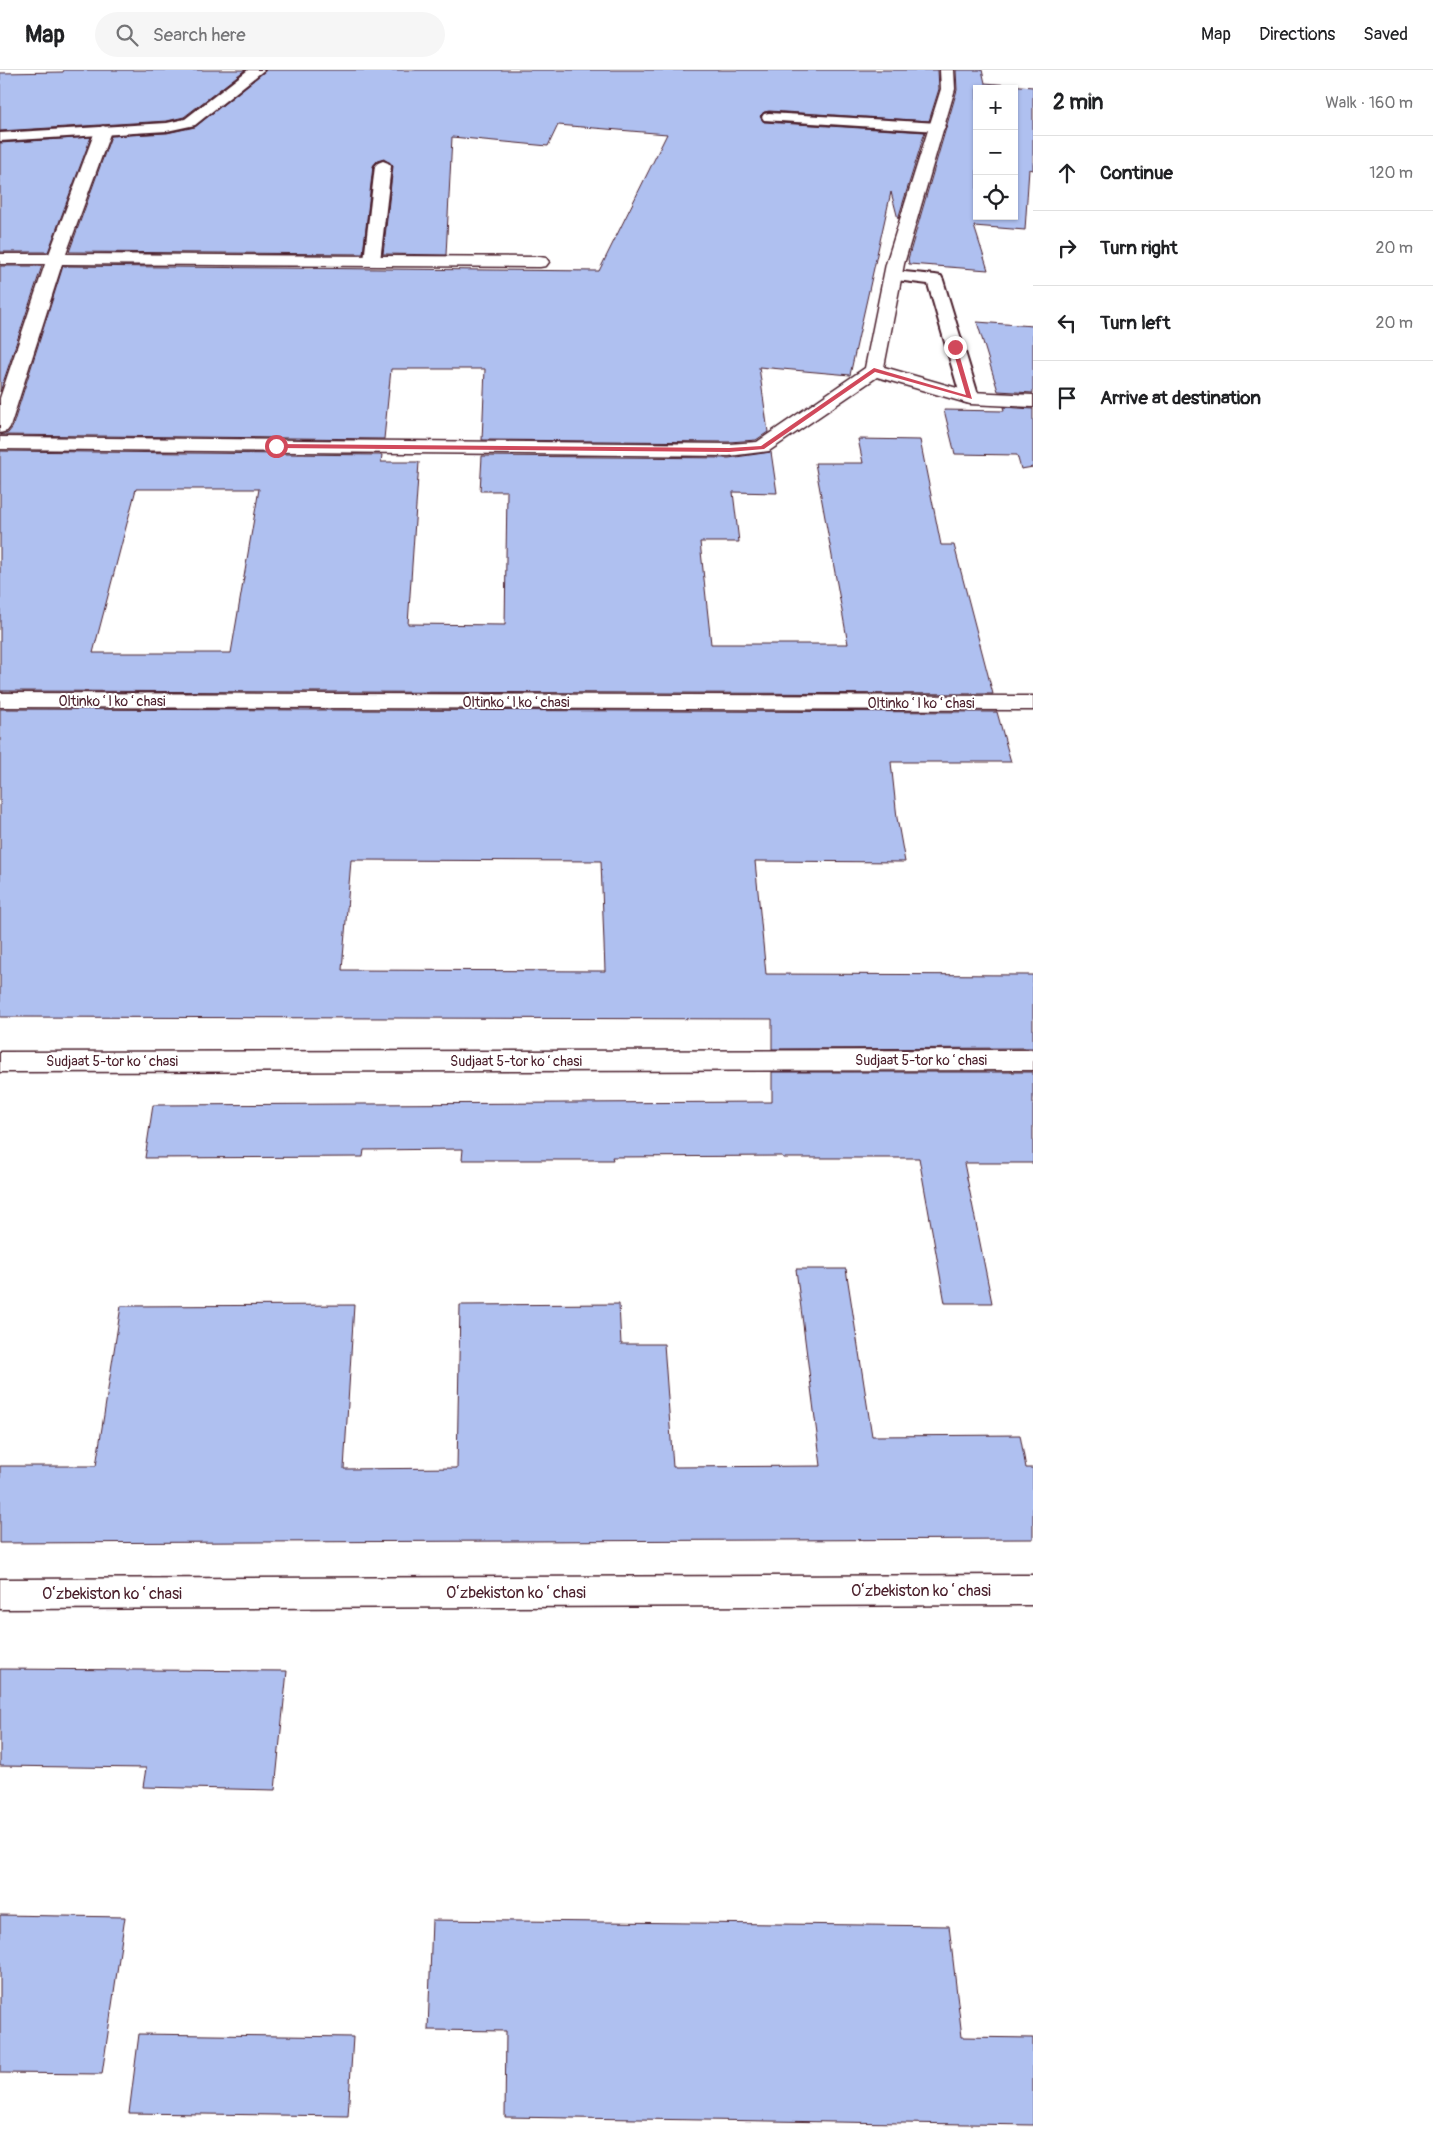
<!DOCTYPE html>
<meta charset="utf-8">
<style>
body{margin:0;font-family:Pangolin,sans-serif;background:#f6f6f6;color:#202124}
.controls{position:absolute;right:15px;top:15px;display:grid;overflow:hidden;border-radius:0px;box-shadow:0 1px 4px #0004}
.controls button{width:45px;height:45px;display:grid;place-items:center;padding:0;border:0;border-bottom:1px solid #e0e0e0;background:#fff;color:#202124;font:25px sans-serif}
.stop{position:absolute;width:15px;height:15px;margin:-11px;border:4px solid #d1495b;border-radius:50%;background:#fff}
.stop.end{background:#d1495b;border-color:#fff;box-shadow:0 1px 5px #0008}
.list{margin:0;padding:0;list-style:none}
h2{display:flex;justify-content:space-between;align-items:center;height:65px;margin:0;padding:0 20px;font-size:21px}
h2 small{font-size:16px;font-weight:400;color:#757577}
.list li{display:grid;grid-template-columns:32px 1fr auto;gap:15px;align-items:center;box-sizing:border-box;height:75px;padding:0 20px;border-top:1px solid #e0e0e0}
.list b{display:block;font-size:19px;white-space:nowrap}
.list em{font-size:16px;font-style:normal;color:#757577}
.icon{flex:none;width:28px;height:28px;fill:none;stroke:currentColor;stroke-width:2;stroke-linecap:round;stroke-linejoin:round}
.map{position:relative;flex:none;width:1033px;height:2060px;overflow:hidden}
header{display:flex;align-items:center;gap:30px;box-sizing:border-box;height:70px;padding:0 25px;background:#fff;border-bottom:1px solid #e0e0e0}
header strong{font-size:24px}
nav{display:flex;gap:28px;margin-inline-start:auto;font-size:18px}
.search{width:350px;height:45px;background:#f6f6f6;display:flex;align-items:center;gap:12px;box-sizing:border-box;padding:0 18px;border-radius:28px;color:#757577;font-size:19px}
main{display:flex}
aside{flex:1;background:#fff}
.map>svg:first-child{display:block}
</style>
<header>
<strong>Map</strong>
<div class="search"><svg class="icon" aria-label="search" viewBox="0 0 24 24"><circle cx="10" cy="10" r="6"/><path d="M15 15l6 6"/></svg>Search here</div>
<nav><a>Map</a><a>Directions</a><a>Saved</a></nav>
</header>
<main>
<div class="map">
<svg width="1033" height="2060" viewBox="0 0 1033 2060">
<rect width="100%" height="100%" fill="#fff"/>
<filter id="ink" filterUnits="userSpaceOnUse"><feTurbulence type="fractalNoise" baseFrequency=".02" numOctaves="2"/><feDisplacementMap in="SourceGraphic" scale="10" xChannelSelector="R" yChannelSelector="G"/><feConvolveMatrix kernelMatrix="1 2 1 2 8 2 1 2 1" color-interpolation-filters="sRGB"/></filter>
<g filter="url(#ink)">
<g fill="#afc0f0" stroke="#4a1f2b" fill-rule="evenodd">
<path d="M64,0h181l-61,47 -17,4 -167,10v-58l63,-1z"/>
<path d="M266,0h672l1,19 -10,32 -160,-10 -5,1 -4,4 4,6 161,10 -27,87 -7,-27 -41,183 -91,-8 9,65 -12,8 -27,2 -247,-2 3,-71h-94l-7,70 -384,-4 8,-2 4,-5 51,-162 536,5 68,-137 -109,-9 -10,21 -96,-9 -6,118 -63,-1 10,-88 -9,-7 -7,2 -4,5 -10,88 -294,-2 42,-116 56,-3 28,-6z"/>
<path d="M956,0h26l3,13 48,4v83l-4,-1 -4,61 -51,-4 14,44 -79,-6 -1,-5 49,-169zM977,19h37v127h-37z"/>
<path d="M91,67l-43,115h-48v-109z"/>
<path d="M0,196h42l-42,126z"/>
<path d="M977,252l56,4v67l-35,-2z"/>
<path d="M1003,337l30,2v58l-12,2 -4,-14 -62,-1 -11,-44 60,1z"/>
<path d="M858,369l62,1 21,105h13l39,149 -993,-3v-240l382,4 -1,7h38l-11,162 97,1 2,-134h-27l2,-35 247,2 42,-6 6,41 -44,-1 6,50h-39l11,102h137l-33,-181h48zM136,419h123l-28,164h-138z"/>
<path d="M0,639l997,3 14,50h-120l6,56 8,44 -150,-1 11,113 267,1v73l-261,1v-30l-772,-2zM351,790l250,1 4,110 -263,-1z"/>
<path d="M772,1002h261v91h-69l28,140h-47l-26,-145h-136l-1,-2 -170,1 1,3h-151l1,-11 -99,1 -1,7 -218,1 8,-53 619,-3z"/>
<path d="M796,1199h50l26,167 148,-1 6,33h7v71l-1033,4v-77h96l25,-160 233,-1 -10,164 113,-1 3,-163 159,-1 2,40h43l9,123 148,-1z"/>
<path d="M0,1599l287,2 -12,119 -132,-3 3,-19 -146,-2z"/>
<path d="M0,1845l125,2 -23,157 -102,-1z"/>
<path d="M432,1850l517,6 13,111 71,1v87l-528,-8 1,-86 -78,-1z"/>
<path d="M139,1964l214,3 -5,79 -219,-3z"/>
</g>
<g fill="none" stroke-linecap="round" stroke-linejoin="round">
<defs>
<g id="lane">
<path d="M248,0h16l-69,55 -28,6 -167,10v-8l167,-10 18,-4z"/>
<path d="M769,43l169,10 5,1 2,3 -2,3 -5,1 -174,-11 -2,-3 2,-3z"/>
<path d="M383,91l5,2 3,3 -11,95 -2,3h-12l-2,-3 11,-95 3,-3z"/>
<path d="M894,201l41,4 6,1 2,4 36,118 -3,4 -6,1 -6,-1 -3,-4 -33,-114 -40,-5 -2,-3 2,-3z"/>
</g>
<g id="street">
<path d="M940,0h14l1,19 -51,175 -20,103 87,25 62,3v12l-63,-3 -93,-27 -108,74 -40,5 -729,-7v-12l729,7 28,-2 108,-74 21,-104 55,-175z"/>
<path d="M103,56l5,2 3,3 -45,123 474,3 6,1 3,4 -3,4 -6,1 -478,-3 -52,163 -3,4 -7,2v-35l45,-134h-45v-10h49l46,-123 3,-3z"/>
<path d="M0,623l1033,3v14l-1033,-3z"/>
<path d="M1033,980v20l-1033,2v-20z"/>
<path d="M1033,1505v30l-1033,4v-30z"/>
</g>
</defs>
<use href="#lane" stroke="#4a1f2b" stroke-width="4"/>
<use href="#street" stroke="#4a1f2b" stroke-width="3"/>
<use href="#lane" fill="#fff" fill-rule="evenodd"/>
<use href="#street" fill="#fff" fill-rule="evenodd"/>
</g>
</g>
<path fill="#d1495b" d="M955,276l2,1 15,52 -97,-27 -111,77 -35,3 -453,-4 -3,-2 3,-2 453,4 32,-2 113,-78 92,27 -14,-48z"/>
<g text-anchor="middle" stroke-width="4" stroke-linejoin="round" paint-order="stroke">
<g font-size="14" fill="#4a1f2b" stroke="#fff">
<text x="112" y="636">Oltinkoʻl koʻchasi</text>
<text x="516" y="637">Oltinkoʻl koʻchasi</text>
<text x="921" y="638">Oltinkoʻl koʻchasi</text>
<text x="921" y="995">Sudjaat 5-tor koʻchasi</text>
<text x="112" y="996">Sudjaat 5-tor koʻchasi</text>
<text x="516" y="996">Sudjaat 5-tor koʻchasi</text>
</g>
<g font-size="16" fill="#4a1f2b" stroke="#fff">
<text x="921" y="1526">Oʻzbekiston koʻchasi</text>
<text x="516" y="1528">Oʻzbekiston koʻchasi</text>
<text x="112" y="1529">Oʻzbekiston koʻchasi</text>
</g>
</g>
</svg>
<div class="controls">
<button>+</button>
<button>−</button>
<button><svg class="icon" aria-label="locate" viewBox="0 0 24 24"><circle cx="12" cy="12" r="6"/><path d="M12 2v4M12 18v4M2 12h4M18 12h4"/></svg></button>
</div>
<div class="stop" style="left:276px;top:376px"></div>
<div class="stop end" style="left:955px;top:277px"></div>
</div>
<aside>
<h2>2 min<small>Walk · 160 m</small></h2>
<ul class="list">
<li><svg class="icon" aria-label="ahead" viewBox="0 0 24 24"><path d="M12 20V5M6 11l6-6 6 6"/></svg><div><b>Continue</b></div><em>120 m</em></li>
<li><svg class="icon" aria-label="right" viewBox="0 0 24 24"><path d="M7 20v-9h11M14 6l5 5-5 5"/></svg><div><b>Turn right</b></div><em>20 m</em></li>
<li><svg class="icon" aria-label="left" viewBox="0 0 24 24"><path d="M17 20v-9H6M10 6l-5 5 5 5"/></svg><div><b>Turn left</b></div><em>20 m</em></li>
<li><svg class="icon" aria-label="arrive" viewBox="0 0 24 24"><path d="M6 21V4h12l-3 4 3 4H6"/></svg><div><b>Arrive at destination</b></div></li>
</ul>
</aside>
</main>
